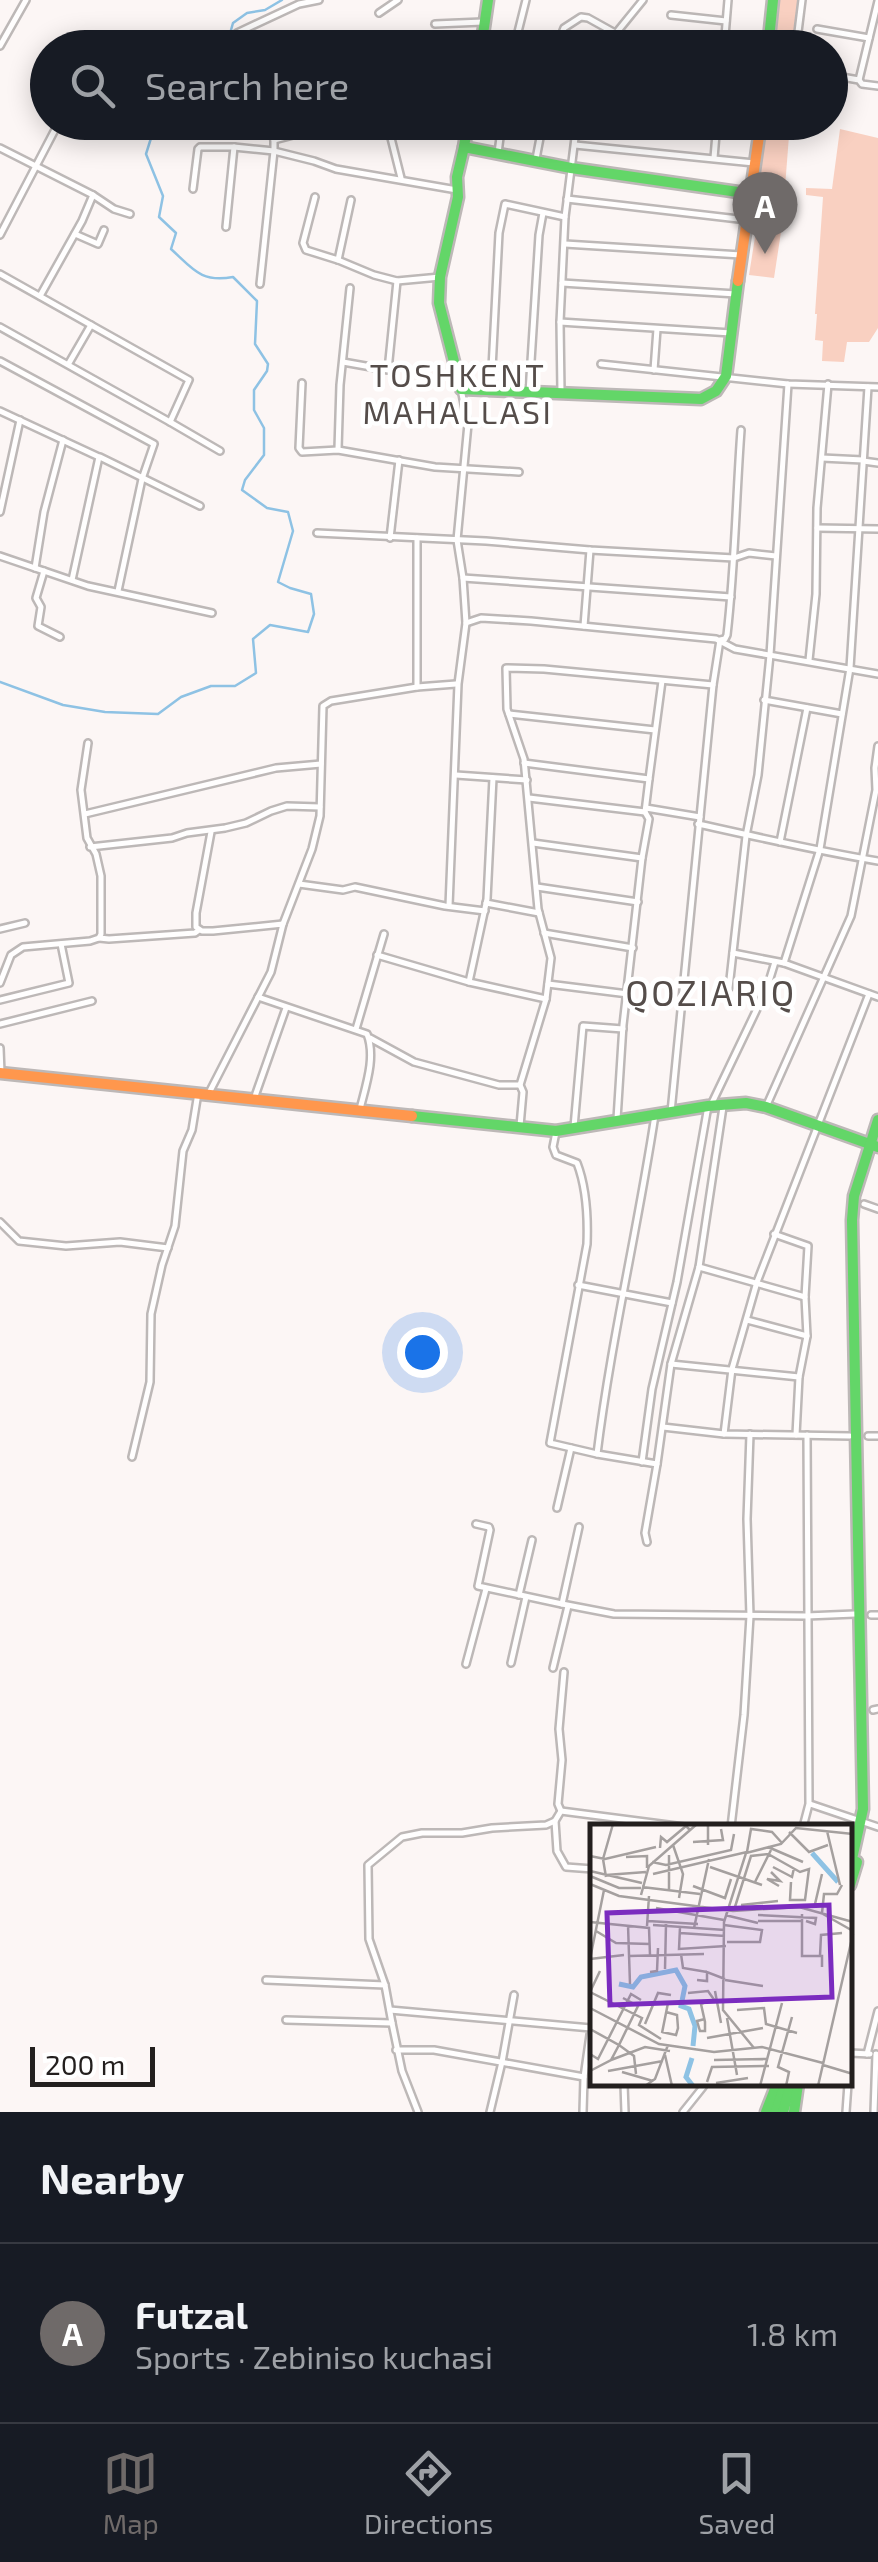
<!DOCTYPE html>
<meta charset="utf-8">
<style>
body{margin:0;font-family:"Exo 2",sans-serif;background:#20242c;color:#f1f3f6}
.scale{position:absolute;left:30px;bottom:25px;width:125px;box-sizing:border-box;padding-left:10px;border:5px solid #231f1e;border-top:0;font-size:28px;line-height:35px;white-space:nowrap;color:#231f1e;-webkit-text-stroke:8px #fff;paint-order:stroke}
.you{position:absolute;left:422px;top:1352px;width:35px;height:35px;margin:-25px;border:8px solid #fff;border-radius:50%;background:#1a73e8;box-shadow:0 0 0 15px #1a73e833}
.badge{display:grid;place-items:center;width:65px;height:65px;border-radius:50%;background:#6f6a69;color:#fff;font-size:32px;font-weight:700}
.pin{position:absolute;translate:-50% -82px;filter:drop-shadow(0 2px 5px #0008)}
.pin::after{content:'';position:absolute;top:52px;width:35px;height:30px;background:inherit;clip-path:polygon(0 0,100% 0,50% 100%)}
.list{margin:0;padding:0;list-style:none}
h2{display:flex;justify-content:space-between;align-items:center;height:130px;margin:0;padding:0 40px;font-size:42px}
h2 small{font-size:32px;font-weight:400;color:#9ea1a6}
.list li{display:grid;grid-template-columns:65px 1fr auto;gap:30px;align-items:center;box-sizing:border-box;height:180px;padding:0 40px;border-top:2px solid #363941}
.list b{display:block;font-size:38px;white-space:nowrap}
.list p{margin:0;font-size:32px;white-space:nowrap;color:#9ea1a6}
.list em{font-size:32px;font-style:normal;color:#9ea1a6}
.icon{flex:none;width:55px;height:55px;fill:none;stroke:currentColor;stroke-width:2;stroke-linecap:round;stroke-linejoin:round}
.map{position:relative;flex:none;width:878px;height:2112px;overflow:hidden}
.search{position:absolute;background:#171b24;box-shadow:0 5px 25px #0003;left:30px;right:30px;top:30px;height:110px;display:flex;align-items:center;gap:25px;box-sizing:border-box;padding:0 35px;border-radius:55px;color:#9ea1a6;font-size:38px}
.sheet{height:310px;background:#171b24}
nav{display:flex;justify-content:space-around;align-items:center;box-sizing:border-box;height:140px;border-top:2px solid #363941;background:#171b24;font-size:28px;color:#9ea1a6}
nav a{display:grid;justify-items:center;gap:5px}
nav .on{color:#6f6a69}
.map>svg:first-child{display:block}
</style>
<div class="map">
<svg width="878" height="2112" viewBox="0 0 878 2112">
<rect width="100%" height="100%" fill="#fcf6f5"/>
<g fill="#f9d0c1">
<path d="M775,0h23l-5,47 -22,1z"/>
<path d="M763,123h27l-5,64 -29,-4z"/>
<path d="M840,129l38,9v190l-9,14h-22l-3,20 -22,-1 1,-20 -8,-1 2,-26h-2l8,-117 -17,-2v-7l26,1z"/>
<path d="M756,231l25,1 -7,46 -25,-3z"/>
</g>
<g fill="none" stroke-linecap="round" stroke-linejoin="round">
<g stroke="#8ec2e4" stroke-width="2.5">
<path d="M223,48l6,-11 4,-14 14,-10 18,-3 17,-10"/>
<path d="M0,682l63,23 42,7 53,2 23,-17 30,-11h24l21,-13 -3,-34 17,-14 38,7 6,-18 -3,-20 -21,-6 -12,-6 15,-51 -5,-19 -21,-4 -25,-18 3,-10 19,-25v-27l-10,-18v-20l13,-19 1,-7 -13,-20 2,-43 -24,-24c-32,6 -40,-8 -62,-28l5,-16 -17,-16 4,-21 -17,-42 6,-19 9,-13"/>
</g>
<defs>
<g id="street">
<path d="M379,13l19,-13"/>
<path d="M671,15l55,6"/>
<path d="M435,24l48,-2"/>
<path d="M817,29l52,9"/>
<path d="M0,46l26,-46"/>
<path d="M227,48l10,-15 62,-29 20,-4"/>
<path d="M514,48l12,-48"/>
<path d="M556,48l8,-20 17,-11 7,1 27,15"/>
<path d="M604,48l39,-48"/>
<path d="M724,48l4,-48"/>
<path d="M796,48l6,-48"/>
<path d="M830,75l29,5 3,4 16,2"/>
<path d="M859,80l19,-79"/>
<path d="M387,122l14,56"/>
<path d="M736,122l25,4"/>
<path d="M274,140l69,-18"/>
<path d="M575,145l179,18"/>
<path d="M0,148l93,47 -11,26 -42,75"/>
<path d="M498,153l4,-31"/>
<path d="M714,158l3,-36"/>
<path d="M536,159l7,-37"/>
<path d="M193,189l5,-40 2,-2h34l40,4 40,10 22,8 121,21"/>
<path d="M93,195l21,14 16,5"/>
<path d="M315,197l-12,46 3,7 32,10 36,15 23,6 43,-4"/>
<path d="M567,199l180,21"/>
<path d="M226,227l8,-80"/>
<path d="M75,234l23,10 6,-14"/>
<path d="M0,235l59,-113"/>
<path d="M565,244l176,11"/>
<path d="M338,260l13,-60"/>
<path d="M0,274l189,106 -19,42 -170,-95"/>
<path d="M562,283l174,11"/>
<path d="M260,284l14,-133v-11l-6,-18"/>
<path d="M560,322l171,11"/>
<path d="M0,361l154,83 -12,35 -24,112"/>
<path d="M343,362l45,8 9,-89"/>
<path d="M69,363l22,-38"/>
<path d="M601,364l187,20 90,3"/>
<path d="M654,370l3,-41"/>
<path d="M302,383l-3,65 3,4 36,-2 97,17 84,5"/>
<path d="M491,388l8,-155 6,-29 60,13"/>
<path d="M529,393l10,-158 4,-22"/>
<path d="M561,393l-1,-71 5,-105 12,-95"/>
<path d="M0,411l99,46 -27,123"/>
<path d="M170,422l50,29"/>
<path d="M338,449l2,-64 10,-97"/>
<path d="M100,457l100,49"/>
<path d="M822,458l41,2"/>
<path d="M863,461l15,2"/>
<path d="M0,512l20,-92"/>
<path d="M817,528l61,1"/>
<path d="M317,533l169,8 104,9 144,8 15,-5 27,3"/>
<path d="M390,538l9,-78"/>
<path d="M0,556l88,30 124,27"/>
<path d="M35,568l9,-56 19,-72"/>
<path d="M44,571l-8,27 5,9 -3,19 22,11"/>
<path d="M463,578l268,19"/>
<path d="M466,623l15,-5 50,3 185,18 19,10 143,25"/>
<path d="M584,626l6,-76"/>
<path d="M809,660l7,-66 1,-86 11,-124"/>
<path d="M417,687v-149"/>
<path d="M764,700l78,14"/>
<path d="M509,714l146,16"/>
<path d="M524,763l125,16"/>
<path d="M456,775l71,5"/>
<path d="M529,798l116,14"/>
<path d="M646,808l54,9"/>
<path d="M85,814l191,-46 45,-4"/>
<path d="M698,824c60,13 119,27 180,37"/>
<path d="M780,842l27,-134"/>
<path d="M533,843l109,15"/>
<path d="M90,847l82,-9 15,-5 38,-5 21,-5 25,-12 16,-5 33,1"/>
<path d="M299,884l44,6 12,-3 90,19 40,5"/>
<path d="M537,887l101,15"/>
<path d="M486,903l53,10"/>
<path d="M449,906l9,-222 8,-61 -3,-45 -6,-38 11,-116 -7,-35"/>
<path d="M283,924l29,-75 8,-33 3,-110 8,-5 86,-14 39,-3"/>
<path d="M0,929l25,-6"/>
<path d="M544,933l89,15"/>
<path d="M99,938l10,1 86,-6 4,-3"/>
<path d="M733,953l51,10 94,34"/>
<path d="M377,955l92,27 77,17"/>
<path d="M784,963l36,-114 30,-181 18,-281"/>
<path d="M469,982l18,-83 6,-121"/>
<path d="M0,983l11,-28 12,-8 67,-6 9,-3 2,-4v-58l-5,-22 -9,-16 -6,-48 7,-47"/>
<path d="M548,984l80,10"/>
<path d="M729,988l17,-152 12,-61 12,-120 18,-271"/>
<path d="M258,997l109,37c9,23 -1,51 -7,75"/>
<path d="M0,1000l69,-17 -8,-39"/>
<path d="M0,1024l92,-23"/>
<path d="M356,1029l28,-95"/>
<path d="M370,1038l44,24 85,23h21"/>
<path d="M0,1048l1,25"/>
<path d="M209,1093l62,-121 12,-48 -70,7h-11l-6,-4v-14l15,-81"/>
<path d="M254,1099l32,-91"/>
<path d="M711,1105l56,-117 8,-26"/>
<path d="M766,1107l85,-191 25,-126 -1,-22 3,-22"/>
<path d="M671,1112l42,-427 7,-45 5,-1 2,-4c8,-69 9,-137 14,-205"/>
<path d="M617,1119l6,-94 19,-167 7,-39 -4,-7 4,-33 13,-98"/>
<path d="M520,1126l3,-34 -3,-7 26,-86 5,-41 -13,-49 -14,-150 -17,-50 -1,-41 38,1 169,16"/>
<path d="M574,1127l9,-101 40,3"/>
<path d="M556,1132l-3,15 3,8 21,8c10,26 11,54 10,81l-37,199 47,11 60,10 14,-100 28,-97 24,-160"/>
<path d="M864,1204l14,5"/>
<path d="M0,1222l19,19 47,5 54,-4 48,6"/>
<path d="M774,1234l34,12 -3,51 2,39 -8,41 -3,58"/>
<path d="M699,1267l106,30"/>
<path d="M578,1285l94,18"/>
<path d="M747,1320l60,16"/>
<path d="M671,1364l128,13"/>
<path d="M663,1427l61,7 126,2"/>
<path d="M724,1434l8,-65 25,-87 112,-288"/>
<path d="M868,1436h10"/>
<path d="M597,1454c14,-114 41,-226 58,-339"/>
<path d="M132,1457l18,-75 1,-68 11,-49 13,-39 8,-75 9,-21 6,-37"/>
<path d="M642,1462l10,-73 25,-107 31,-176"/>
<path d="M557,1508l14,-60"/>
<path d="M476,1524l13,3 1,3 -12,56 84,18"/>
<path d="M579,1527l-17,77 52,10 192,2 49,-2"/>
<path d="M647,1542l-2,-9 12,-69"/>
<path d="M519,1595l13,-55"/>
<path d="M871,1615h7"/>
<path d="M511,1663l15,-66"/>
<path d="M466,1664l20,-75"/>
<path d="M553,1668l15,-62"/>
<path d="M873,1710l5,-1"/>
<path d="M810,1804l68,23"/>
<path d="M561,1811l-3,-7 4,-44 -3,-31 5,-57"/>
<path d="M555,1821l2,30 9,16 27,2"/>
<path d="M731,1827l13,-112 6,-99 -3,-97 3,-85"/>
<path d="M803,1827l6,-23 -2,-369"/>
<path d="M266,1980l119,5"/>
<path d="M390,2010l201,18 -7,49 -1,35"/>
<path d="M286,2020l106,3 -7,-38 -16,-46 -1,-74 34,-28 20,-4h40l30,-5 54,-3 9,-4 6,-10 123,16"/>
<path d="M392,2023l10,48 16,41"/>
<path d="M396,2050h38l150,27"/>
<path d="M850,2053l20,1"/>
<path d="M867,2054l11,-43"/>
<path d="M624,2084l1,28"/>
<path d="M490,2112l12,-50 12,-67"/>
<path d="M683,2112l20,-25 -2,-3"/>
<path d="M846,2112l2,-28"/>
<path d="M874,2112l2,-58"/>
</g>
<g id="fast">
<path d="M481,48l7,-48"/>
<path d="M768,48l5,-48"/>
<path d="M464,147l4,-25"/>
<path d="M738,281l-12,95 -10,15 -15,8 -240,-10 -22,-86 1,-26 18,-80 -1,-20 7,-30 107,21 181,26"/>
<path d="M412,1116l144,15 152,-25 38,-3 20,4 112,40"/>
<path d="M850,1868l13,-59 -11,-589 2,-24 24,-76"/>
<path d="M850,1885l7,-23"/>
<path d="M766,2112l11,-28"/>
<path d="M776,2112l9,-28"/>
<path d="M783,2112l8,-28"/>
<path d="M794,2112l4,-28"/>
</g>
<g id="slow">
<path d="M738,281l23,-159"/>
<path d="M0,1073l412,43"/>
</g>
</defs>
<use href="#street" stroke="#bdb8b7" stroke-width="10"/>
<use href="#fast" stroke="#bdb8b7" stroke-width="15"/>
<use href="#slow" stroke="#bdb8b7" stroke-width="15"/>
<use href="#street" stroke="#fffefe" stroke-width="5"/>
<use href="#fast" stroke="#63d668" stroke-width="10"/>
<use href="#slow" stroke="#ff974d" stroke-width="10"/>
</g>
<g text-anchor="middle" stroke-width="9" stroke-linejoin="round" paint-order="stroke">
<g font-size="32" letter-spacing="2.5" fill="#554d4a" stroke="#fff">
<text x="458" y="387">TOSHKENT<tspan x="458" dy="37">MAHALLASI</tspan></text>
</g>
<g font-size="35" letter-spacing="2.5" fill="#554d4a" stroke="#fff">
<text x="711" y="1006">QOZIARIQ</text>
</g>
</g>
<g transform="translate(590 1824)">
<rect width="262" height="262" fill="#fcf6f5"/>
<path fill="none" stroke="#8ec2e4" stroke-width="5" d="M222,29l26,29M29,160l14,3 8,-10 35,-7 9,16 -4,20 8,3 6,17 -2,20M102,234l-6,19 7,9"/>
<path fill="none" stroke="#a5a09f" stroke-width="2.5" d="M107,0l11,1v20M237,7l13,54M199,8l20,20 19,-7M103,18l30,-2 -2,-11M83,21l10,29 -4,24M178,23l35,15M70,24l1,-11 6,5 19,-16 4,4M79,31v36M0,32l15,3 51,-12M36,33l21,-1v12M62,38l14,3 65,-15 3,-16M120,43l52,18M183,43l19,10 2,-9M0,47l52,12M181,48l9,9 -13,-2 12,7M63,50l94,-22 4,-23 21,3 10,11M16,51l40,-3M0,52l29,12h22M16,53l-3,-18 10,-35M165,58l16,-32M0,60l29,12 114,15 66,-4 54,15M103,62l32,12 6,-19M52,63l58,7M51,71l8,-29 48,-42M225,80l7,-30M151,81l37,-4M66,84l68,12M144,86l17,-54 17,-2 32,18 9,-3 -4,31h-15l1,-18M232,89l2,-19h13l5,-9M212,90v42h20v11M233,90l30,17M135,91l33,8M168,91l58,3 -1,6 -9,-3M58,97l50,3M168,97h43M0,98l59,6 1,27M38,101l2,59M63,101l72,5M134,101l38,5 -2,12h-33M57,102l2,-30M90,103l-1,22 47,-3M104,104l15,-69M6,107l20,12 34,1M90,109l45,3M91,130l2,14 24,4M39,132l75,-2M230,132l1,-21 21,-2M0,135l34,-4M0,135l14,-69M75,145l1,-45M10,147l-10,21 52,26 -3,7 22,14M60,148l7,-1 1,-23M107,156l10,1v-9l18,7M135,156l38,6M125,167l6,32M98,169l20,-2 7,10M0,184l69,36 55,8 48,-5 61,16M147,186l27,-2 2,16 31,9M137,194l10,57M115,195l-8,2 3,10h5v-9l-4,-18 10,-4M55,200l13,-31 13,2M0,205l29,16 19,-39 -15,-8M72,208l14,3 2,-7 -1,-13 -11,-3M72,209l6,-30M117,214l56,-10M164,224l-31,-38 1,-88 22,-69 35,-9 15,-16 57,6M0,230l8,5 33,-65 10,6M75,231l7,31M21,236l34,-13 25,4M124,236l53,-1M233,241l30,9M0,247l21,-11 8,-15 15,11 2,18M18,247l55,-10M32,248l31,9M117,258l5,-15 57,-1M126,259l32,-5M55,262l10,-7 13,-34M170,262l22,-83M196,262l3,-14 -11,-5 14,-50M228,262l35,-152"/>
<path fill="#7b2cbf" fill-opacity="0.15" stroke="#7b2cbf" stroke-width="5" d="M239,81l3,92 -222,8 -3,-92z"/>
<rect width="262" height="262" fill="none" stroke="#231f1e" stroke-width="5"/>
</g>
</svg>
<div class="scale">200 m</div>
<div class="you"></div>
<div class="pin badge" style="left:765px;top:254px">A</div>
<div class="search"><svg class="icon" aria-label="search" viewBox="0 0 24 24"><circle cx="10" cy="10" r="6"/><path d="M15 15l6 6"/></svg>Search here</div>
</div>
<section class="sheet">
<h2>Nearby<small></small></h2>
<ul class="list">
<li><span class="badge">A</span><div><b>Futzal</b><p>Sports · Zebiniso kuchasi</p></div><em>1.8 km</em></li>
</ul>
</section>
<nav>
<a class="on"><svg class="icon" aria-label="map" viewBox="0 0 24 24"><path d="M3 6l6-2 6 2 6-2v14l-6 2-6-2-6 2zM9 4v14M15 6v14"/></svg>Map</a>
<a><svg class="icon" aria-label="directions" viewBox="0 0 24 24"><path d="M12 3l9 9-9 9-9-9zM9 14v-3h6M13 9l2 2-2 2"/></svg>Directions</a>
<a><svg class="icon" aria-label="saved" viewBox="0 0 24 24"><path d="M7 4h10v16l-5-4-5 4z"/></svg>Saved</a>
</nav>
